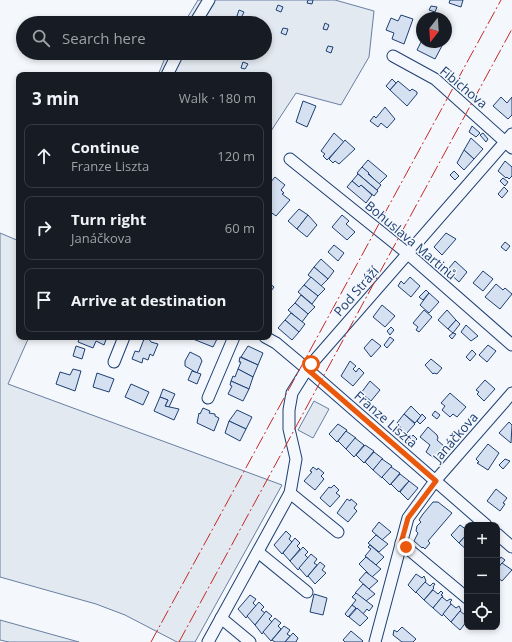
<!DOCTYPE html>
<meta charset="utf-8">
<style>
body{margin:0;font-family:"Open Sans",sans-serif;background:#242831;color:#f1f3f6}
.controls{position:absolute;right:12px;bottom:12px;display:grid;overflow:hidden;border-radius:8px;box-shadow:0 2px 6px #0003}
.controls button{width:36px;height:36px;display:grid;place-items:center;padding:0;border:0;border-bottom:1px solid #363941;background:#171b24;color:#f1f3f6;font:20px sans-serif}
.compass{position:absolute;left:416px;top:12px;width:36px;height:36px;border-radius:50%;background:#171b24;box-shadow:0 2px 6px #0003;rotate:197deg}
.stop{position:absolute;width:12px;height:12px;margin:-9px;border:3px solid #ea580c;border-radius:50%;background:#fff}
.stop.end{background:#ea580c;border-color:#fff;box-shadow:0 1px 4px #0008}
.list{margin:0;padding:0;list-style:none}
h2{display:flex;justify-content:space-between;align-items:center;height:52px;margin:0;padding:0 16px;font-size:17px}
h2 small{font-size:13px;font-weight:400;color:#9ea1a6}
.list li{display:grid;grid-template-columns:26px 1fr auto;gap:12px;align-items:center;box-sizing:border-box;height:64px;margin:0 8px 8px;padding:0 8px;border:1px solid #363941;border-radius:8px}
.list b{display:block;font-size:15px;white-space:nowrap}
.list p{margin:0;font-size:13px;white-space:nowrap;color:#9ea1a6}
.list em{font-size:13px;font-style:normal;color:#9ea1a6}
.icon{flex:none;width:22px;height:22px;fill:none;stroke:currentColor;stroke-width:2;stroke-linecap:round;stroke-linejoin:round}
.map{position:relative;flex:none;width:512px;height:642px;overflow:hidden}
.search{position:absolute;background:#171b24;box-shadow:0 2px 6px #0003;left:16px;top:16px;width:256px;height:44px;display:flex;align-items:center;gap:10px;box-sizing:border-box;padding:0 14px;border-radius:22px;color:#9ea1a6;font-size:15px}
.panel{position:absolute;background:#171b24;box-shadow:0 2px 6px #0003;left:16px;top:72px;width:256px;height:268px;border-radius:8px}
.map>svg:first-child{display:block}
</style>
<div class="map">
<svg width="512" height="642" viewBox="0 0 512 642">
<rect width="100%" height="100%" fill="#f4f7fb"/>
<g fill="#e3e9f0" stroke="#687fa3">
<path d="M198,0h137l39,11 -5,46 -28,48 -45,-12 -27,41v-59h-111l9,-22h98v-30h-81z"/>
<path d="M0,233l19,8v96h10l-21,47 274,101 -87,157h-18l-52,-27 -29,-11 -96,-27z"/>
<path d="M314,401l15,8 -16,29 -15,-8z"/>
<path d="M0,620l79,22h-70l-9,-2z"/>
</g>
<g fill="#d5e0f0" stroke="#1d3f73">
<path d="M308,0h5l-1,4 -5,-1z"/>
<path d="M450,0h13l-2,7 -12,-4z"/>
<path d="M278,5l5,2 -2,5 -5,-2z"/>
<path d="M431,6l6,1 -2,5 -6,-2z"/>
<path d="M239,10l5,2 -3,6 -4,-2z"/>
<path d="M401,15l12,4 -9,25 -12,-5 2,-6 -8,-3 5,-12 7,3z"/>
<path d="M210,17l5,2 -1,4 -6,-1z"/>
<path d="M325,23l4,2 -2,5 -4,-1z"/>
<path d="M283,28l5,1 -2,6 -5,-2z"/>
<path d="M422,40v2h22l-9,17 -18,-9z"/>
<path d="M328,46l5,1 -2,6 -5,-2z"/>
<path d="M243,62l5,2 -3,5 -4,-1z"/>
<path d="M392,79l4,4 -6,7 -4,-4z"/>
<path d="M398,81l12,10 2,-2 5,3v2l-10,12 -17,-16z"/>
<path d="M501,97l6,6 5,-6v18l-4,4 -15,-13z"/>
<path d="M303,101l13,5 -9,21 -11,-5z"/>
<path d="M385,107l10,12 -8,9 -6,-5 -3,4 -8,-6 4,-5 2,2z"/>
<path d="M472,126l8,7 -4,4 -7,-5z"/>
<path d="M334,133l10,9 -17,18 -4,-4 2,-2 -4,-3z"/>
<path d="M483,133l5,6 -2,3 -6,-7z"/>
<path d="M471,138l12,11 -9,10 -10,-9z"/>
<path d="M345,140l10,9 -16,15 -4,-3 -2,2 -4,-4z"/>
<path d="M464,150l10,9 -10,11 -7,-7z"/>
<path d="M368,160l19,16 -8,8 -17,-17z"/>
<path d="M505,161l7,6v9l-3,3 -2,-2 -1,1 -8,-7z"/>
<path d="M362,167l7,6 -1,1 13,11 -4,5 -20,-17z"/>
<path d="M454,171l5,5 -4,4 -5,-5z"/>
<path d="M358,174l20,17 -4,5 -13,-11 -2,2 -7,-6z"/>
<path d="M275,177l10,8 -4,5 3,3 -2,1 8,6 -14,16 -7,-5 2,-5 -2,-2v-16l2,-2 -2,-2z"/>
<path d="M503,178l5,4 -3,4 -5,-5z"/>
<path d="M352,181l7,6 2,-2 11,10 -6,8 -19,-16z"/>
<path d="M504,187l4,4 -6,7 -4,-4z"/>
<path d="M299,209l9,6 -11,14 -9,-8z"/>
<path d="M308,215l9,10 -10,12 -10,-8z"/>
<path d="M342,215l7,6 -3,3 9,8 -8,8 -15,-13z"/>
<path d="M446,233l10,6 -14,16 -8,-8z"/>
<path d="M505,242l5,4 -4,5 -5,-4z"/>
<path d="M334,245l10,8 -6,8 -10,-9z"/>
<path d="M321,259l13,12 -6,8 -14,-12z"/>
<path d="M455,261l12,11 -8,10 -11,-10 1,-4z"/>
<path d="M314,267l14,12 -7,7 -13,-11z"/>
<path d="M483,271l10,8 -10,12 -10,-8z"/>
<path d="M311,277l14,12 -7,7 -14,-11z"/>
<path d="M410,277l10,9 -9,11 -13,-11 3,-5 3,3z"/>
<path d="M269,283l5,4 -5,7z"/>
<path d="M496,284l7,6 2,-2 7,6 -12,15 -15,-12z"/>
<path d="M304,285l14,11 -6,8 -14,-12z"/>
<path d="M426,290l3,3 -6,7 -4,-3z"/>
<path d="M429,293l10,9 -10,11 -9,-8z"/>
<path d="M301,295l14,12 -7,7 -13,-11z"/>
<path d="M295,303l13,11 -6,8 -14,-12z"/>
<path d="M382,305l13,11 -10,11 -12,-10z"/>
<path d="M424,310l8,7 -13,15 -3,-2 2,-3 -5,-4z"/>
<path d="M447,310l9,10 -8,9 -10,-9z"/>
<path d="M291,313l14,11 -6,8 -14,-12z"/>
<path d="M285,320l14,12 -7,8 -14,-12z"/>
<path d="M456,320l4,4 -7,9 -5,-4z"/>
<path d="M466,325l12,11 -7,5 -10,-9z"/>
<path d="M391,327l3,3 -4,5 -3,-4z"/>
<path d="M453,333l3,1 -4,5 -3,-3z"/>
<path d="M80,337l9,1 18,-1 -3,8 -8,-4 -3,7 -15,-6z"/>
<path d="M188,337h30l-5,10z"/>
<path d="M390,337l4,3 -7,8 -3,-3z"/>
<path d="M148,338l3,4 7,2 -5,12 -3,-2 -2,6 -5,-2 -1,5 -10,-4 3,-8 4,1 5,-13z"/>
<path d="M372,339l9,7 -10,11 -7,-9z"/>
<path d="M488,345l8,6 -9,11 -8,-7z"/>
<path d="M76,346l9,3 -3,10 -9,-3z"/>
<path d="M248,346l15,7 -5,12 -17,-8z"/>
<path d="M472,350l4,4 -6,7 -4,-4z"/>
<path d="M190,352l10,5 2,4 -5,12 -12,-7v-5z"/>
<path d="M240,357l18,8 -5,12 -15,-8 3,-7h-2z"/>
<path d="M431,359l11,9 -5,6 -3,-1 -1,1 -8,-9z"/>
<path d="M350,361l6,5 -3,3 3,3 3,-4 5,5 -11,13 -12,-10z"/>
<path d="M73,369l8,2 -6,20 -19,-7 4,-12 10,3z"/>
<path d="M238,369l15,8 -4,12 -18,-8 2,-5 2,1z"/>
<path d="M192,371l9,3 -4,10 -9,-4z"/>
<path d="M97,373l17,6 -5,13 -16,-5z"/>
<path d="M485,380l10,9 -11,12 -7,-7 2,-2 -3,-2z"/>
<path d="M231,381l18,8 -6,12 -15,-7 4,-8 -2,-1z"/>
<path d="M370,381l10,9 -9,11 -10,-8z"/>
<path d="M131,384l18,8 -6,13 -18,-8z"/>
<path d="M163,389l12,5 -6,13 -4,-1 3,-6 -8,-3z"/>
<path d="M450,393l16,14 -9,10 -4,-3 -3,3 -8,-7 3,-4 -4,-3z"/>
<path d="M160,397l8,3 -3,6 14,3 -5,11 -20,-9z"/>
<path d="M411,406l10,10 -6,7 -11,-9z"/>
<path d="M203,408l7,3 -1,2 6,1v2l4,2 -5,13 -17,-8 2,-10 1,1z"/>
<path d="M237,410l15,7 -6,12 -17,-8z"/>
<path d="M435,411l5,4 -3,4 -5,-4z"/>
<path d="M404,414l11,10 -9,10 -9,-11z"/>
<path d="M422,414l4,4 -6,6 -3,-3z"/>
<path d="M229,421l17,8 -6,12 -15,-8z"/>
<path d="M509,422l3,3 -1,18 -12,-10z"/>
<path d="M338,424l9,6 -10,12 -8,-8z"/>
<path d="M428,427l9,8 1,3 -1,2 8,7 -10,12 -9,-7 4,-7 -10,-8z"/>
<path d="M346,431l10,7 -10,11 -8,-8z"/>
<path d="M413,435l4,4 -6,6 -4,-3z"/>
<path d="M355,438l9,7 -10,12 -8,-8z"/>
<path d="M488,444l11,9 -11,17 -11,-7 2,-1 -3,-3z"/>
<path d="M365,445l9,6 -10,12 -8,-8z"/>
<path d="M374,452l9,7 -10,11 -8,-8z"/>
<path d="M382,459l10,7 -10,12 -9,-8z"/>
<path d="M505,459l5,2 -7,8 -4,-4z"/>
<path d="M313,467l4,3 1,-2 6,5 -3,3 3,3 -9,11 -11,-9 8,-9 -2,-1z"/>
<path d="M391,467l9,6 -10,12 -8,-8z"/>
<path d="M400,474l9,7 -10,11 -8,-8z"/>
<path d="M409,481l9,7 -10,12 -8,-8z"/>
<path d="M334,485l5,5 -3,3 4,3 -10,11 -10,-9 9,-11 2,1z"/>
<path d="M496,489l11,9 -4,5 2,1 -5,7 -13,-10z"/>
<path d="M347,499l3,2 1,-2 6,5 -3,4 3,3 -9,11 -11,-9z"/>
<path d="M433,502h5l14,11 -24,28 2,2 -5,6 -2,-2 -1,1 -8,-7 4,-8 -2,-2 1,-5 4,-4 -2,-2 4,-6z"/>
<path d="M379,522l12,10 -9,8 -10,-9z"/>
<path d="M460,525l7,5v4l-8,9 -8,-8z"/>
<path d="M286,531l5,5 -2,3 3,3 -10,12 -8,-9z"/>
<path d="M467,534v16l-8,-7z"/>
<path d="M376,535l12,9 -9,8 -11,-9z"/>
<path d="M295,538l5,5 -3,3 3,3 -10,12 -7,-8z"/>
<path d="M370,545l14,12 -8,8 -11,-9 6,-7 -3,-2z"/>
<path d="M303,547l5,5 -3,3 3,3 -10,12 -8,-9z"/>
<path d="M311,554l6,5 -3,4 3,2 -10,12 -8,-9z"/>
<path d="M366,557l15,12 -9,8 -13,-13z"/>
<path d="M501,557l4,3 -8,9v-11l2,2z"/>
<path d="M320,562l5,4 -3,4 4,3 -11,11 -7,-8z"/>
<path d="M502,563l10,7 -10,11 -5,-4v-8z"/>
<path d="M366,572l12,9 -9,8 -10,-9z"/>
<path d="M416,574l6,4 2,-2 2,5 -10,12 -8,-8z"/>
<path d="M425,582l5,4 3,-3 2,1 -2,3 1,1 -10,12 -8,-8z"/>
<path d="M363,584l12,10 -9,7 -11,-8z"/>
<path d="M433,590l5,4 3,-3 2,2 -2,2 2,1 -10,12 -9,-8z"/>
<path d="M356,593l17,13 -4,5 -2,-2 -4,5 -11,-9 4,-5 -4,-3z"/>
<path d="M314,594l13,4 -4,17 -13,-3z"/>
<path d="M250,595l6,4 -3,4 3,3 -10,12 -8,-9z"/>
<path d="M442,597l5,4 3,-2 2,1 -2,2 1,2 -9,12 -9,-8z"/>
<path d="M259,602l5,5 -3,3 4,3 -10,12 -8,-9z"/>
<path d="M451,604l5,4 3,-2 2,4 -10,12 -8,-8z"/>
<path d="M352,605l4,3 -8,9 -3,-3z"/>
<path d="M357,608l11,10 -8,8 -11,-9z"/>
<path d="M266,611l6,5 -3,3 3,3 -10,12 -7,-9z"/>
<path d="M460,611l5,4 2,-1v7l-7,9 -9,-8z"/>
<path d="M275,618l6,5 -3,3 3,3 -10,12 -8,-9z"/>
<path d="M284,626l6,4 -3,4 3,2 -5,6h-10l-3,-2z"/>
<path d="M402,627l14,12 -3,3h-11l-9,-7 1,-5 3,2z"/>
<path d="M351,631l12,10 -1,1h-17l-2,-2z"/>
<path d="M293,633l5,5 -2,4h-11z"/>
</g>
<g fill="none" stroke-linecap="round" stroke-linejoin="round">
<defs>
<g id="minor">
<path d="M195,23l14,-23"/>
<path d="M393,56l42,23 77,69"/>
<path d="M167,75l11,-22"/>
<path d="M290,159l117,94 105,92"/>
<path d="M265,337l11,6 31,26 179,156"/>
<path d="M114,362l10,-25"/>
<path d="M208,398l26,-61"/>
<path d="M290,493l48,39"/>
<path d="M497,534l15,13"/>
<path d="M401,543l66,55"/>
<path d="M258,552l49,40"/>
<path d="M221,618l29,24"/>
<path d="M208,642l82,-149 6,-34 -7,-30v-19l3,-17 15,-24 205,-235"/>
<path d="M375,642l33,-124 27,-37 77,-88"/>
</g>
</defs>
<use href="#minor" stroke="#1d3f73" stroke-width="13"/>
<use href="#minor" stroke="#f4f7fb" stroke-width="11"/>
<g stroke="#c62828" stroke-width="1" stroke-dasharray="14 3 2 3" stroke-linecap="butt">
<path d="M151,642l350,-642"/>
<path d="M179,642l333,-613"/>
</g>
</g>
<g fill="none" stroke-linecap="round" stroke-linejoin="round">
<path stroke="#ea580c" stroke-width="5" d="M311,364l-4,5 129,112 -28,37 -7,25 5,4"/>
</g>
<g text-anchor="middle" stroke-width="3" stroke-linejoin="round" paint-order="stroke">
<g font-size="13" fill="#1d3f73" stroke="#f4f7fb">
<text transform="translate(464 87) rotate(40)" y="5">Fibichova</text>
<text transform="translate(411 240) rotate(40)" y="5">Bohuslava Martinů</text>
<text transform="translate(356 291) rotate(-49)" y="5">Pod Stráží</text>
<text transform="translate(386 419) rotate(41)" y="5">Franze Liszta</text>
<text transform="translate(455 437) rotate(-49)" y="5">Janáčkova</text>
</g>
</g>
</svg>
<div class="controls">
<button>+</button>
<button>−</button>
<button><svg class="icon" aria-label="locate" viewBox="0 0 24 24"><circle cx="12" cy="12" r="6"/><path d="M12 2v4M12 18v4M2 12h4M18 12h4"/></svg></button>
</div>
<svg class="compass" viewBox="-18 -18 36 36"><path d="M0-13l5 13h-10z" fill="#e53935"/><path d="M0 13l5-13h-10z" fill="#9ea1a6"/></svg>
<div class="stop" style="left:311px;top:364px"></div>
<div class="stop end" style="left:406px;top:547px"></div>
<div class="search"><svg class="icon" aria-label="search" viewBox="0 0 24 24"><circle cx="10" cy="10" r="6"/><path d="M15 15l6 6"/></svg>Search here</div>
<section class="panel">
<h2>3 min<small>Walk · 180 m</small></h2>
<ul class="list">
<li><svg class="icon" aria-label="ahead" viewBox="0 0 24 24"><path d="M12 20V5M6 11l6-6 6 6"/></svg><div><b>Continue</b><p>Franze Liszta</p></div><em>120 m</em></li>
<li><svg class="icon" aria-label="right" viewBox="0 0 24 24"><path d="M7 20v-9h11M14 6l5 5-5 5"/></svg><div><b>Turn right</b><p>Janáčkova</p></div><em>60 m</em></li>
<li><svg class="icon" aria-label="arrive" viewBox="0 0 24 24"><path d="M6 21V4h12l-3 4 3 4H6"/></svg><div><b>Arrive at destination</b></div></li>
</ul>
</section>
</div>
